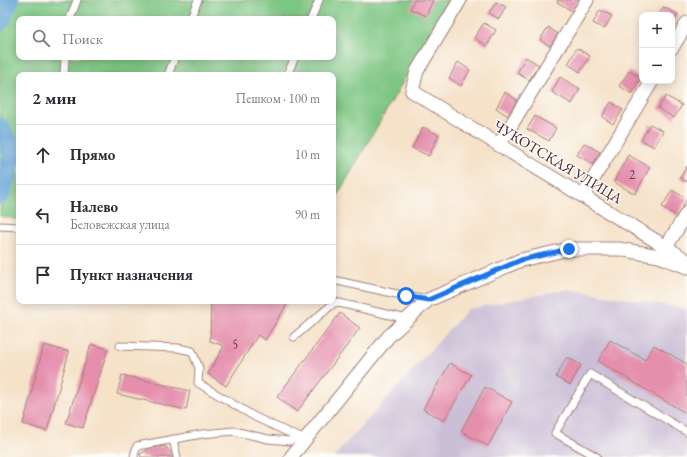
<!DOCTYPE html>
<html lang="ru">
<meta charset="utf-8">
<style>
body{margin:0;font-family:"EB Garamond",serif;background:#f2f2f3;color:#2b2b33}
.controls{position:absolute;right:12px;top:12px;display:grid;overflow:hidden;border-radius:8px;box-shadow:0 2px 10px #0003}
.controls button{width:36px;height:36px;display:grid;place-items:center;padding:0;border:0;border-bottom:1px solid #e1e1e2;background:#fff;color:#2b2b33;font:20px sans-serif}
.stop{position:absolute;width:12px;height:12px;margin:-9px;border:3px solid #1a73e8;border-radius:50%;background:#fff}
.stop.end{background:#1a73e8;border-color:#fff;box-shadow:0 1px 4px #0008}
.list{margin:0;padding:0;list-style:none}
h2{display:flex;justify-content:space-between;align-items:center;height:52px;margin:0;padding:0 16px;font-size:17px}
h2 small{font-size:13px;font-weight:400;color:#7c7c81}
.list li{display:grid;grid-template-columns:26px 1fr auto;gap:12px;align-items:center;box-sizing:border-box;height:60px;padding:0 16px;border-top:1px solid #e1e1e2}
.list b{display:block;font-size:15px;white-space:nowrap}
.list p{margin:0;font-size:13px;white-space:nowrap;color:#7c7c81}
.list em{font-size:13px;font-style:normal;color:#7c7c81}
.icon{flex:none;width:22px;height:22px;fill:none;stroke:currentColor;stroke-width:2;stroke-linecap:round;stroke-linejoin:round}
.map{position:relative;flex:none;width:687px;height:457px;overflow:hidden}
.search{position:absolute;background:#fff;box-shadow:0 2px 10px #0003;left:16px;top:16px;width:320px;height:44px;display:flex;align-items:center;gap:10px;box-sizing:border-box;padding:0 14px;border-radius:8px;color:#7c7c81;font-size:15px}
.panel{position:absolute;background:#fff;box-shadow:0 2px 10px #0003;left:16px;top:72px;width:320px;height:232px;border-radius:8px}
.map>svg:first-child{display:block}
</style>
<div class="map">
<svg width="687" height="457" viewBox="0 0 687 457">
<rect width="100%" height="100%" fill="#fdfcf7"/>
<filter id="ink" filterUnits="userSpaceOnUse"><feTurbulence type="fractalNoise" baseFrequency=".025" numOctaves="2"/><feDisplacementMap in="SourceGraphic" scale="8" xChannelSelector="R" yChannelSelector="G"/><feConvolveMatrix kernelMatrix="1 2 1 2 8 2 1 2 1" color-interpolation-filters="sRGB"/></filter>
<filter id="wash" filterUnits="userSpaceOnUse"><feTurbulence type="fractalNoise" baseFrequency=".012" numOctaves="4" result="noise"/><feDisplacementMap in="SourceGraphic" scale="16" xChannelSelector="R" yChannelSelector="G"/><feGaussianBlur stdDeviation="0.9" result="paint"/><feColorMatrix in="noise" values="0 0 0 0 0 0 0 0 0 0 0 0 0 0 0 0 0 1.4 0 .05"/><feComposite in="paint" operator="in"/></filter>
<g filter="url(#wash)">
<rect width="100%" height="100%" fill="#f5e2c9"/>
<path fill="#cabfd7" d="M570,289l117,20v43l-2,11 2,1v93h-353l6,-7 128,-141z"/>
<path fill="#7ec683" stroke="#647257" fill-rule="evenodd" d="M0,0h450l-117,203v-128h-314v145l-19,-4zM19,19h314v38h-314z"/>
<g fill="none" stroke-linecap="round" stroke-linejoin="round">
<g stroke="#61a3d5" stroke-width="20">
<path d="M0,21l9,-21"/>
<path d="M0,128l14,25 -14,42"/>
</g>
</g>
<g id="blocks">
<g fill="#e58fad">
<path d="M414,0h19l-7,16 -16,-7z"/>
<path d="M558,0h21l-7,11 -15,-9z"/>
<path d="M496,2l10,5 -7,12 -10,-6z"/>
<path d="M663,7l15,7 -6,11v-10h-13z"/>
<path d="M600,10l12,6 -8,13 -11,-6z"/>
<path d="M484,23l12,7 -9,16 -13,-8z"/>
<path d="M548,27l10,7 -8,12 -10,-6z"/>
<path d="M577,48l13,8 -10,16 -12,-8z"/>
<path d="M526,57l13,8 -10,15 -12,-7z"/>
<path d="M458,62l12,8 -9,16 -12,-8z"/>
<path d="M629,71l12,7 -9,16 -13,-8z"/>
<path d="M560,77l20,12 -8,15 -20,-12z"/>
<path d="M505,92l12,8 -9,16 -12,-8z"/>
<path d="M666,96l16,9 -8,13 -16,-10z"/>
<path d="M611,102l12,8 -10,14 -11,-7z"/>
<path d="M535,116l21,12 -7,13 -22,-12z"/>
<path d="M650,124l13,7 -9,16 -13,-7z"/>
<path d="M423,127l16,8 -10,21 -17,-8z"/>
<path d="M584,143l16,9 -7,12 -16,-9z"/>
<path d="M628,155l22,12 -15,27 -21,-12z"/>
<path d="M687,166v16l-7,-4z"/>
<path d="M672,190l15,9 -10,17 -15,-9z"/>
<path d="M211,301h78l-24,39 -7,-5 -32,51 -18,-12 16,-28 -14,-5z"/>
<path d="M340,313l20,15 -63,84 -20,-15z"/>
<path d="M610,340l35,20 9,-15 33,19v50l-89,-53z"/>
<path d="M91,344l17,5 -25,79 -17,-5z"/>
<path d="M44,345l25,7 -22,79 -24,-7z"/>
<path d="M567,357l14,8 -11,20 -14,-8z"/>
<path d="M450,363l21,12 -27,46 -21,-12z"/>
<path d="M122,375l68,16 -4,19 -69,-16z"/>
<path d="M485,387l27,15 -24,44 -27,-15z"/>
<path d="M165,446l8,9v2h-32l-1,-3 11,-6z"/>
</g>
</g>
</g>
<g filter="url(#ink)">
<use href="#blocks" fill-opacity="0" stroke="#a0807a" stroke-width="1"/>
<g fill="none" stroke-linecap="round" stroke-linejoin="round">
<defs>
<g id="service">
<path d="M70,19l7,-19"/>
<path d="M190,19l8,-19"/>
<path d="M311,19l8,-19"/>
<path d="M64,75l1,-18"/>
<path d="M168,75l7,-18"/>
<path d="M287,75l8,-18"/>
<path d="M0,226l19,1"/>
<path d="M333,280l73,16 22,4"/>
<path d="M294,337l41,-35 72,17"/>
<path d="M120,346l58,2 14,3 7,17 -1,15 57,34 43,20 6,4"/>
<path d="M173,439l4,18"/>
<path d="M134,457l1,-5 2,-6 65,-12 32,-3 34,8 22,2 8,-4"/>
<path d="M597,457l-42,-24 35,-59 97,58"/>
</g>
<g id="minor">
<path d="M460,0l-43,71 -5,20 87,54 167,102 21,14"/>
<path d="M672,48l15,-25"/>
<path d="M499,145l88,-145"/>
<path d="M583,196l69,-115"/>
<path d="M666,247l21,-34"/>
<path d="M291,457l97,-120 40,-37 93,-40 48,-11h50l40,7 28,11"/>
</g>
</defs>
<use href="#service" stroke="#a0807a" stroke-width="9"/>
<use href="#minor" stroke="#a0807a" stroke-width="15"/>
<use href="#service" stroke="#fff" stroke-width="7"/>
<use href="#minor" stroke="#fff" stroke-width="13"/>
</g>
</g>
<g fill="none" stroke-linecap="round" stroke-linejoin="round" filter="url(#ink)">
<path stroke="#1a73e8" stroke-width="5" d="M406,296l22,4 93,-40 48,-11"/>
</g>
<g text-anchor="middle" stroke-width="3" stroke-linejoin="round" paint-order="stroke">
<g font-size="13" fill="#713b4c">
<text x="632" y="179">2</text>
<text x="235" y="349">5</text>
</g>
<g font-size="15" fill="#4a1f2b" stroke="#fdfcf7">
<text transform="translate(558 162) rotate(31)" y="5">ЧУКОТСКАЯ УЛИЦА</text>
</g>
</g>
</svg>
<div class="controls">
<button>+</button>
<button>−</button>
</div>
<div class="stop" style="left:406px;top:296px"></div>
<div class="stop end" style="left:569px;top:249px"></div>
<div class="search"><svg class="icon" aria-label="search" viewBox="0 0 24 24"><circle cx="10" cy="10" r="6"/><path d="M15 15l6 6"/></svg>Поиск</div>
<section class="panel">
<h2>2 мин<small>Пешком · 100 m</small></h2>
<ul class="list">
<li><svg class="icon" aria-label="ahead" viewBox="0 0 24 24"><path d="M12 20V5M6 11l6-6 6 6"/></svg><div><b>Прямо</b></div><em>10 m</em></li>
<li><svg class="icon" aria-label="left" viewBox="0 0 24 24"><path d="M17 20v-9H6M10 6l-5 5 5 5"/></svg><div><b>Налево</b><p>Беловежская улица</p></div><em>90 m</em></li>
<li><svg class="icon" aria-label="arrive" viewBox="0 0 24 24"><path d="M6 21V4h12l-3 4 3 4H6"/></svg><div><b>Пункт назначения</b></div></li>
</ul>
</section>
</div>
